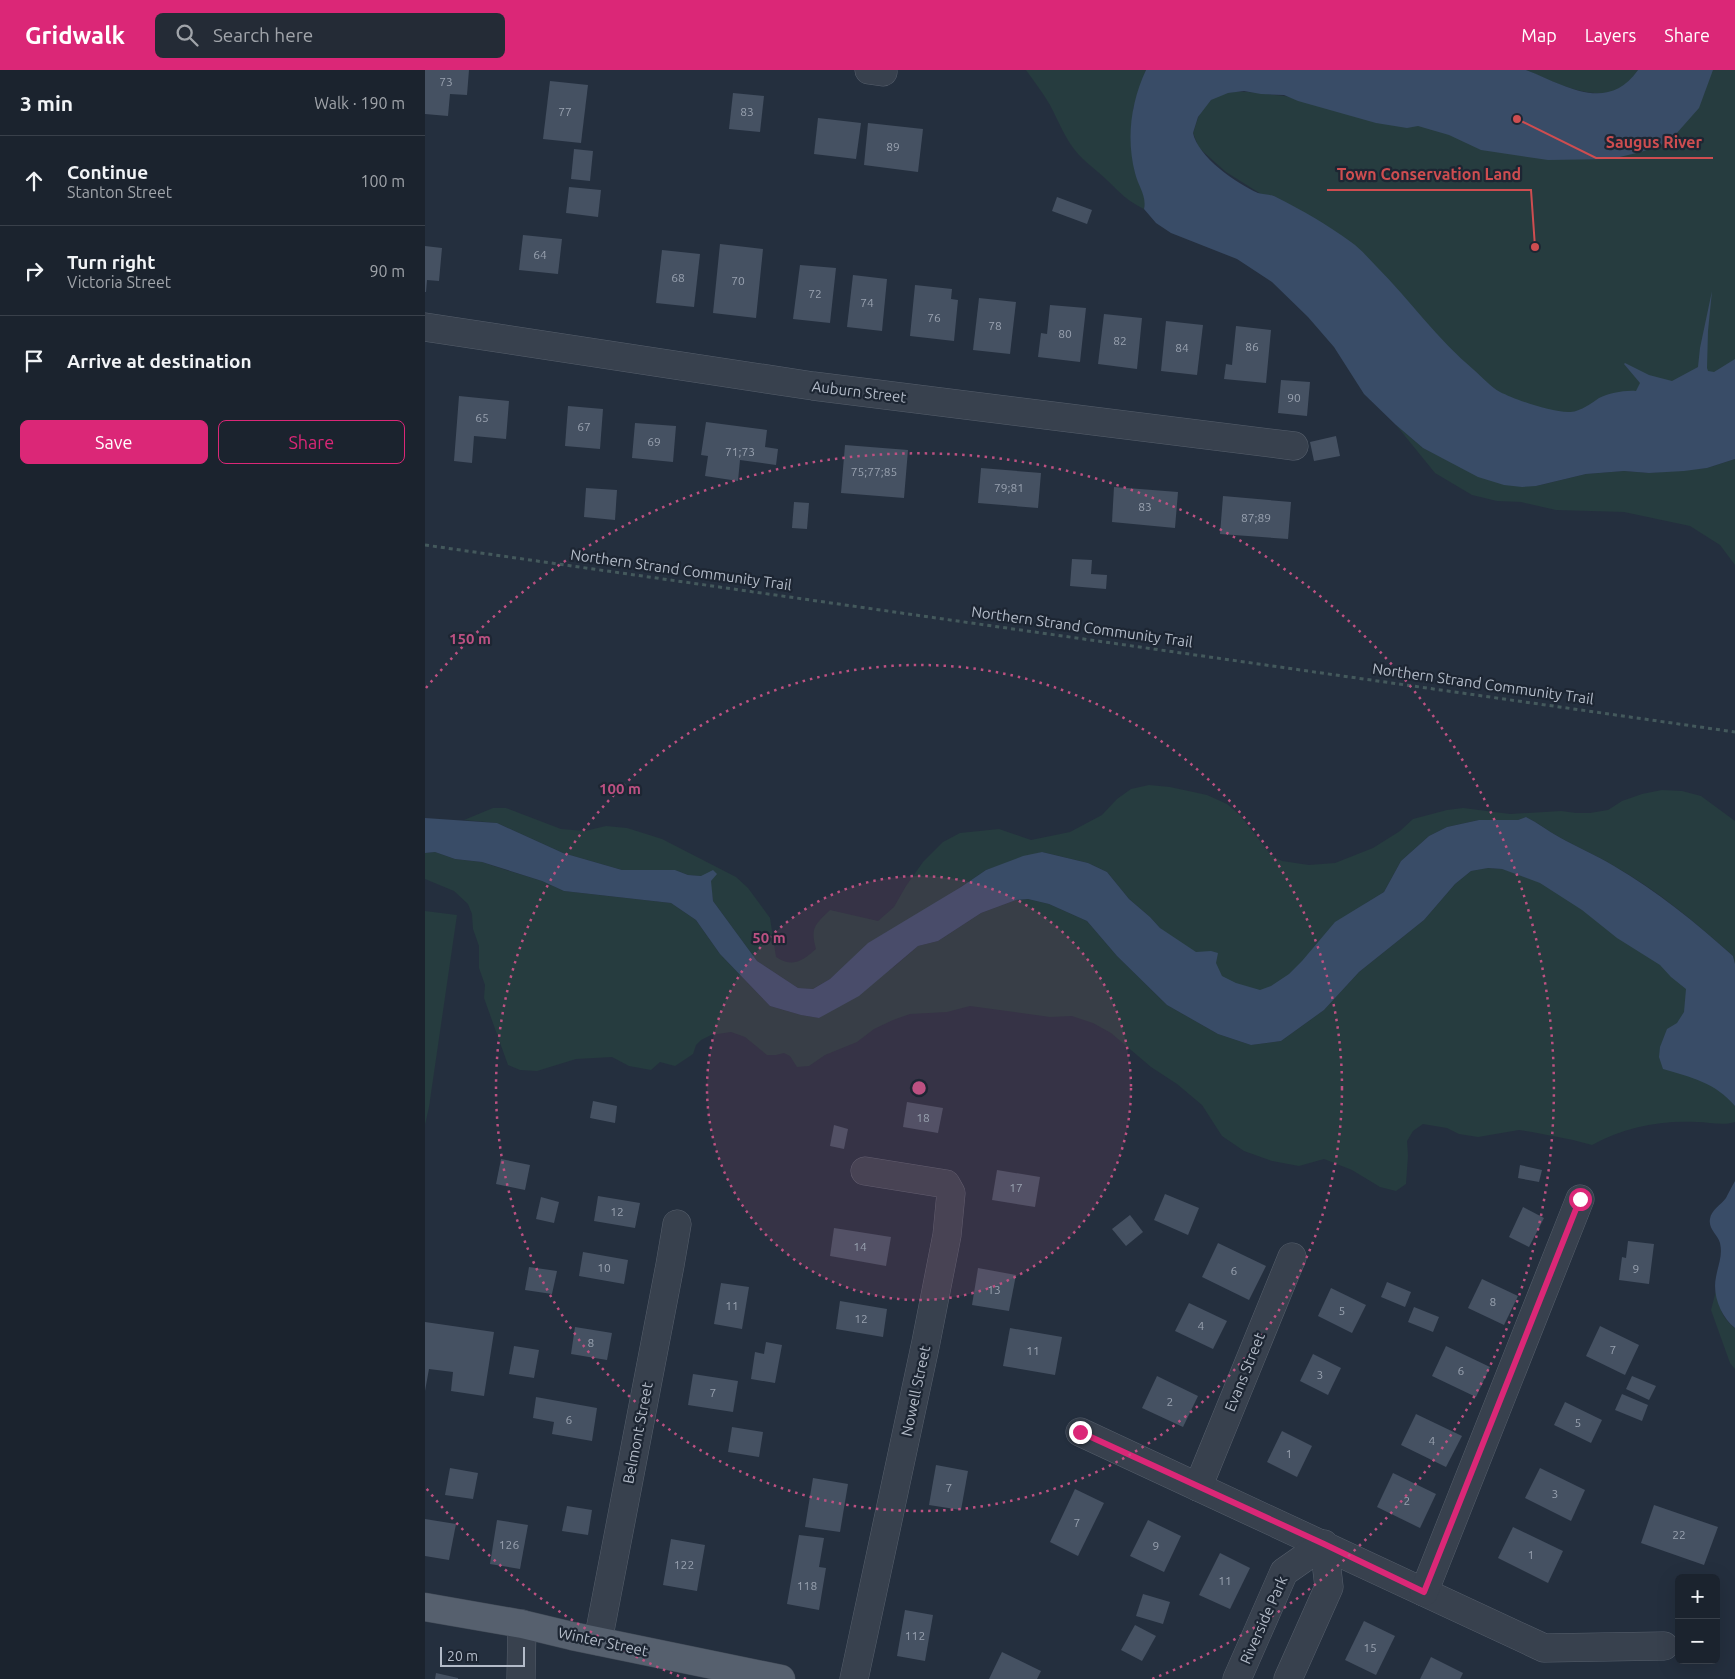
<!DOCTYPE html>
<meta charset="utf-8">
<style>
body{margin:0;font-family:Ubuntu,sans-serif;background:#242b36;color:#f1f3f6}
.controls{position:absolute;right:15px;bottom:15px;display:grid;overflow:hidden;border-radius:8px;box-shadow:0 5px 20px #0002}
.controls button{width:45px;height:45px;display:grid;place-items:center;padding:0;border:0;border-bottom:1px solid #39404a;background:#1b232e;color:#f1f3f6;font:25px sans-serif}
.scale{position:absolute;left:15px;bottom:12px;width:85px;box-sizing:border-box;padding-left:5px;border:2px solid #b4bcc9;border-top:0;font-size:14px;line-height:18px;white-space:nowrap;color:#b4bcc9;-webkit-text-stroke:4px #1d2633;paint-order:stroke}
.stop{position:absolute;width:15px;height:15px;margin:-11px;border:4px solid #db2777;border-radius:50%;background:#fff}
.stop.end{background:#db2777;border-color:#fff;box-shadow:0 1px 5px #0008}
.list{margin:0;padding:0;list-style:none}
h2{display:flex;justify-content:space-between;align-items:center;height:65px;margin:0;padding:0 20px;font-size:21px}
h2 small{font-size:16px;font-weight:400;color:#a0a4aa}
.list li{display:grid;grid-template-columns:32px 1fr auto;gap:15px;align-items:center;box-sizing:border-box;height:90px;padding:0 20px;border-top:1px solid #39404a}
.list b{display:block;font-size:19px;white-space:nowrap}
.list p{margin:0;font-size:16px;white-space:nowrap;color:#a0a4aa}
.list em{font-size:16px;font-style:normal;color:#a0a4aa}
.actions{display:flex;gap:10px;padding:15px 20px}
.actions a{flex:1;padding:11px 0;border:1px solid #db2777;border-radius:8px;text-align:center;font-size:18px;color:#db2777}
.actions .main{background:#db2777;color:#fff}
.icon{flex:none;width:28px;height:28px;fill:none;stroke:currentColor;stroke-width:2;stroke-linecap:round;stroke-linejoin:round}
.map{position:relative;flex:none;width:1310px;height:1609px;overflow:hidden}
header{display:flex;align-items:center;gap:30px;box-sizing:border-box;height:70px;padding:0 25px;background:#db2777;color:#fff}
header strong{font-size:24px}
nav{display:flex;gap:28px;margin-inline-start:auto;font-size:18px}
.search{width:350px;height:45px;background:#242b36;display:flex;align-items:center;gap:12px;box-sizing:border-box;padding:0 18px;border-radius:8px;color:#a0a4aa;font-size:19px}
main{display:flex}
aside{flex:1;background:#1b232e}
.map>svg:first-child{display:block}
</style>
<header>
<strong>Gridwalk</strong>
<div class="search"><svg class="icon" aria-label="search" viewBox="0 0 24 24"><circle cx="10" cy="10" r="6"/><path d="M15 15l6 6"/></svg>Search here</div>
<nav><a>Map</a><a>Layers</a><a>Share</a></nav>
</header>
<main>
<aside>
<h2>3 min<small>Walk · 190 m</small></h2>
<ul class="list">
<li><svg class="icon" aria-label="ahead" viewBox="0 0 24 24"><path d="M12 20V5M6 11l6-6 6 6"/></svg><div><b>Continue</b><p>Stanton Street</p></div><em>100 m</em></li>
<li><svg class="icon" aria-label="right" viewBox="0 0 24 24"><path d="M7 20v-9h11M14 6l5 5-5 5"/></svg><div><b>Turn right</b><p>Victoria Street</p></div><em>90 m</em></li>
<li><svg class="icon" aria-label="arrive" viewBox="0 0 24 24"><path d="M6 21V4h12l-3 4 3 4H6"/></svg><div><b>Arrive at destination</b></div></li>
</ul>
<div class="actions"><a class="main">Save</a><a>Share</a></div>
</aside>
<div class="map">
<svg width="1310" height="1609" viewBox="0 0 1310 1609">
<rect width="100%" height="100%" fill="#242f3e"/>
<g fill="#263c3f">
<path d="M601,0h120l-13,39 2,64 11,27 -2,9c-15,-7 -24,-16 -36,-28 -11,-11 -24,-19 -34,-32 -10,-13 -16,-29 -24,-44 -7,-12 -16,-24 -24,-35z"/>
<path d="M1101,0h112c-3,4 -6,9 -9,12 -25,26 -76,0 -103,-12z"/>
<path d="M1283,0h27v305l-29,12 -147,28 -56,-13 -202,-191 -27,-15 -13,-2 -35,-22 -27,-24 -6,-15c2,-5 3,-10 5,-15 15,-38 56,-24 86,-22l177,33z"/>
<path d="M971,355l27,23 36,18 77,20 50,-12 38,-3 25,2 58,-5 28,-9v106l-15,-20 -30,-19 -66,-14 -68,-2 -35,-8 -24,-1 -25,-6 -37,-22z"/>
<path d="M724,715l21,2 37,8 20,9 13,11 31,40 11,6 27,4 26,-2 38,-15 27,-17 13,-12 34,-9 16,-2 47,6 51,-3 15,2h14l18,-3 14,-9 20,-7 20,-4 20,1 19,5 34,25v143l-2,-8c-37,-33 -76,-66 -119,-90 -18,-11 -37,-19 -55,-29 -11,-6 -21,-14 -33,-20l-8,3h-39l-32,7 -18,9 -28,25 -17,31 -21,13 -31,48 -104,58 -68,-83 -10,-11 -21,-18 -22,-27 -19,-9 -46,-11 -56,18 -138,93 -18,16 -17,10 -15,-1 -41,-27 -44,-60 -3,-20 -9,-5 -13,-1 -13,-5h-53l-59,-17 -66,-30 -33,-3 29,-12h13l55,21 24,2 21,-5 21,2 35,11 74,38 12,11 22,30 6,39c17,11 26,4 40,-8 -6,-22 -1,-24 14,-39l48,11 16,-14 12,-21 17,-24 20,-20 17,-9 39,-4 32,11 39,-8 32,-17 15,-16 14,-10z"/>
<path d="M10,782l20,7 27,3 24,8 36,11 22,10 107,12 25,17 24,34 50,52 31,9 18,3 76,-52 23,-20 20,-5 43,-28 35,-13 12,-1 21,5 38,17 30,35 50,49 51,29 33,11 30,-4 43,-31 35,-38 65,-52 31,-36 16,-13 16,-3 15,1 10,3 5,-3 159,91 49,134 10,12v16c-13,4 -25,0 -38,0 -37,-2 -73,5 -105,23l-19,-5 -41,-8 -13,-2 -41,7 -19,-3 -12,-6 -24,-4 -10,7 -6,10 1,15 -2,28 -10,7 -16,-4 -28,-17 -28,-11 -25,7 -27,-5 -28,-10 -22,-15 -20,-31 -25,-21 -26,-17 -40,-34 -18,-10 -21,-7 -22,1 -80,-11 -23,6 -37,2 -17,6 -19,9 -17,13 -32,13 -16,11 -12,1 -7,-11 -6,-3 -8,2h-9l-22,-18 -14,-5 -20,3 -10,5 -5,5 -3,9 -18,12 -15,-4 -9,8 -22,-4 -17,-9 -36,2 -39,12 -17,-1 -12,-5 -24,-67 1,-13 -6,-17v-22l-6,-17 -1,-15 -4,-10 -14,-13 -29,-12v-26z"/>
<path d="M0,841l32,4 -28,192 -4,18z"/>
<path d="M1291,1221c4,17 5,26 19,37v41l-5,-6 -19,-53z"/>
</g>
<g fill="#394c67">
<path d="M721,0h380c39,15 81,44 112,0h75l-14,38 -23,26 -15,11 -20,7 -30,7 -63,1 -67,-10 -32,-15 -31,-9 -11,2 -31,-5 -78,-22 -14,-6 -23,-1 -17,-3 -16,2 -17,7 -13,17 -5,16c5,24 43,50 65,60 6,2 13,1 18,4 26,13 52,28 75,45 9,6 17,16 25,24 34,34 61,73 98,104 8,7 17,17 26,22 16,8 60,24 76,19 9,-3 16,-8 23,-13 10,-5 26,-8 37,-7l4,-8 -16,-19 1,-1 24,12 23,6 26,-14 2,-19 12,-57 -4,40 -1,37 1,3 6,1 21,-13v100l-28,9 -23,3 -35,2 -25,-2 -38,3 -50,12 -14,1 -18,-2 -26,-8 -55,-29 -27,-23 -32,-31 -30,-47 -26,-30 -36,-35 -35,-23 -66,-26 -15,-10 -12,-14c3,-13 -6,-23 -9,-36 -9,-35 -4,-71 11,-103z"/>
<path d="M1101,747c12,6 22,14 33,20 18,10 37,18 55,29 43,25 82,57 119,90l2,8v142c-19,-23 -44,-29 -72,-37l-4,-12 1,-10 7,-18 10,-6 7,-11 2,-23 -15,-12 -11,-12 -43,-27 -35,-28 -42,-27 -38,-14 -14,-1 -17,3 -16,13 -31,36 -65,52 -35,38 -43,31 -30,4 -33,-11 -51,-29 -50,-49 -30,-35 -38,-17 -21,-5 -12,1 -35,13 -43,28 -20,5 -59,50 -40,22 -18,-3 -31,-9 -50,-52 -24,-34 -25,-17 -107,-12 -22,-10 -60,-19 -27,-3 -20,-7 -10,1v-35l72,5 66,30 59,17h53l13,5 13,1 12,-6 4,4 -6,7 2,20 44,60 41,27 15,1 17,-10 38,-36 93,-56 25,-17 37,-14 19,-4 46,11 19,9 22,27 21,18 10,11 36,24 15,-1 7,2 -2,10 6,13 14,7 24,7 11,-4 18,-12 13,-13 33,-39 49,-30 17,-31 28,-25 18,-9 32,-7h39z"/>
<path d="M1310,1111v147c-14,-11 -23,-33 -19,-51 2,-12 7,-21 4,-34 -2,-8 -12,-14 -10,-24 1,-9 11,-14 16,-21 3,-6 6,-12 9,-17z"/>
</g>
<g fill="#455162">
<path d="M0,0h44l-2,25 -17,-1 -2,22 -23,-2z"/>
<path d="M125,11l38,4 -7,58 -38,-4z"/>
<path d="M308,23l31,3 -4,36 -31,-3z"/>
<path d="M393,48l43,5 -5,36 -42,-5z"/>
<path d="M443,53l55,6 -5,43 -54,-7z"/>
<path d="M149,79l19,2 -3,30 -19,-2z"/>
<path d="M144,117l32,3 -3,27 -32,-4z"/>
<path d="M632,127l35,13 -5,14 -35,-13z"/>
<path d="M98,165l39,4 -4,35 -39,-4z"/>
<path d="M295,174l43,5 -7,69 -43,-5z"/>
<path d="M0,176l17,2 -3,33 -12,-1 -1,12h-1z"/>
<path d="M237,180l38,4 -6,53 -38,-4z"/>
<path d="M375,195l36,3 -6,55 -37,-4z"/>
<path d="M428,205l34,4 -5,52 -35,-4z"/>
<path d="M490,215l37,4 -1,10 7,1 -4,41 -44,-5z"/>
<path d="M554,228l37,4 -6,52 -37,-4z"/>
<path d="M625,235l36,3 -6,54 -42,-5 3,-24 6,1z"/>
<path d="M679,244l38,4 -5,51 -39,-5z"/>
<path d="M741,251l37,4 -6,50 -36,-4z"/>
<path d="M811,256l35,4 -5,53 -42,-4 2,-15 6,1z"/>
<path d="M856,310l29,2 -3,34 -29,-3z"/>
<path d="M34,326l50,5 -3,38 -32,-3 -2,27 -18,-2z"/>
<path d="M143,336l35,3 -3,40 -35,-3z"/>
<path d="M281,352l61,8 -2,17 13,2 -2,16 -36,-5 -2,21 -33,-5 3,-20 -7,-1z"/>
<path d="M210,353l41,3 -3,36 -41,-4z"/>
<path d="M911,366l4,20 -26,5 -4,-19z"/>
<path d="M420,375l63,5 -4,48 -63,-5z"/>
<path d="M556,398l60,5 -3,35 -60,-5z"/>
<path d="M689,417l64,5 -3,36 -63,-6z"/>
<path d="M161,418l31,2 -2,30 -31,-3z"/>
<path d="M798,426l68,6 -3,37 -68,-5z"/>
<path d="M369,432l15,1 -2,26 -15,-1z"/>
<path d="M647,489l20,1 -1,14 16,1 -1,14 -36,-3z"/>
<path d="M168,1031l24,5 -2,17 -25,-5z"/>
<path d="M482,1032l36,6 -5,25 -35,-6z"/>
<path d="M409,1055l14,4 -4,20 -14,-3z"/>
<path d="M76,1089l29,6 -5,25 -29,-6z"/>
<path d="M1095,1095l22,5 -3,12 -21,-4z"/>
<path d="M572,1100l43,7 -5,30 -43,-7z"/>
<path d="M740,1124l34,14 -11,27 -34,-15z"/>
<path d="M173,1126l42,7 -5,25 -41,-7z"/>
<path d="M116,1127l18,5 -5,21 -18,-4z"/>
<path d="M1098,1137l21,11 -15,29 -20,-10z"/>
<path d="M705,1145l13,17 -17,14 -14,-17z"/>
<path d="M409,1158l57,9 -5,29 -56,-10z"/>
<path d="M1203,1171l26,3 -5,40 -30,-4 3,-23 4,1z"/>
<path d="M793,1173l48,23 -17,34 -47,-23z"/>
<path d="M158,1182l45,8 -4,24 -45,-8z"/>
<path d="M104,1197l28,4 -5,23 -27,-4z"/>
<path d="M553,1198l38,7 -7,36 -37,-6z"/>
<path d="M1057,1209l36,17 -14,29 -36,-17z"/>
<path d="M962,1212l24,10 -6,15 -24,-10z"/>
<path d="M296,1213l28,4 -7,42 -28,-5z"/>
<path d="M906,1218l35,17 -14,28 -34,-17z"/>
<path d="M415,1231l47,8 -4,28 -47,-8z"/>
<path d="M764,1233l38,18 -14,28 -38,-18z"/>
<path d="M989,1237l25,10 -6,15 -25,-10z"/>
<path d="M0,1252l69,10 -10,64 -33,-5 2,-19 -24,-3 -4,22z"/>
<path d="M1175,1256l39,19 -14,30 -39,-19z"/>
<path d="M150,1257l37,6 -5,27 -36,-6z"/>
<path d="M585,1258l52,9 -7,38 -52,-9z"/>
<path d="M341,1272l16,3 -7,38 -24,-4 4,-27 9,2z"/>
<path d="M89,1276l25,4 -5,28 -25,-4z"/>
<path d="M1021,1276l44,21 -14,30 -44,-21z"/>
<path d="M888,1284l28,14 -13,27 -28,-14z"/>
<path d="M268,1304l45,7 -5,31 -45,-7z"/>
<path d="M732,1306l41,20 -15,31 -41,-19z"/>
<path d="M1207,1306l24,10 -7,14 -23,-11z"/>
<path d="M1197,1324l26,11 -6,16 -27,-11z"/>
<path d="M111,1327l61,11 -5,33 -40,-7 2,-12 -21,-4z"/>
<path d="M1140,1332l37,18 -11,23 -37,-18z"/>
<path d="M991,1344l46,22 -16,31 -45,-22z"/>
<path d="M307,1357l31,5 -4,25 -31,-5z"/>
<path d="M857,1361l30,15 -15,31 -30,-15z"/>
<path d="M511,1395l32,6 -7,39 -32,-5z"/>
<path d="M25,1398l28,5 -5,26 -28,-4z"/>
<path d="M1115,1398l45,22 -14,31 -46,-23z"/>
<path d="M968,1403l43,21 -16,34 -43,-21z"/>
<path d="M388,1408l35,6 -8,48 -35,-5z"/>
<path d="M650,1419l29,14 -26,53 -28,-14z"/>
<path d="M1229,1435l64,22 -14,38 -63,-22z"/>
<path d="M142,1436l25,4 -4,25 -26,-4z"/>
<path d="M0,1449l31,5 -7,36 -24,-4z"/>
<path d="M72,1450l31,5 -8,44 -30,-5z"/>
<path d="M723,1450l33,16 -17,36 -34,-16z"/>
<path d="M1088,1457l50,24 -15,32 -50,-25z"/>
<path d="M374,1465l25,3 -5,29 7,1 -7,42 -32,-6z"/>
<path d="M246,1469l34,6 -8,46 -34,-6z"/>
<path d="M795,1483l30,15 -20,41 -31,-14z"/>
<path d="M718,1524l27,8 -7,22 -27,-8z"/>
<path d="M480,1540l28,5 -8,46 -28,-5z"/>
<path d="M939,1551l31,15 -19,39 -31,-15z"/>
<path d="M710,1555l21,11 -14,25 -21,-11z"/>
<path d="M577,1582l39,19 -4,8h-48z"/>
<path d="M1006,1587l32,16 -3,6h-40z"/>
<path d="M11,1603l22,5v1h-23z"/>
</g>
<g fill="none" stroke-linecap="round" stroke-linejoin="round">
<defs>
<g id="minor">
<path d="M444,0l14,2"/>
<path d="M0,257l388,59 481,60"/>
<path d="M655,1362l464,216 120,-2"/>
<path d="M773,1417l94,-230"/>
<path d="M999,1522l156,-393"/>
<path d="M173,1571l72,-376 7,-41"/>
<path d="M96,1609l1,-55"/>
<path d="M429,1609l72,-337 21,-107 4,-42 -5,-9 -81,-13"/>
<path d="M812,1609l47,-107 40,-28 5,43 -41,92"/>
</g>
<path id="primary" d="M0,1537l97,17 50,12 209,43"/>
</defs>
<use href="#minor" stroke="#565f6c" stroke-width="29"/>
<use href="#primary" stroke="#414a57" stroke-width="29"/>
<path stroke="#44595c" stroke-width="3" stroke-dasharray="4 4" stroke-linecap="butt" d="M0,475l1310,187"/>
<use href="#minor" stroke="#38414e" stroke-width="28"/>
<use href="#primary" stroke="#56606e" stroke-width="28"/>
</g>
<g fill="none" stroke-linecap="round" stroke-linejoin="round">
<path stroke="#db2777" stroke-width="6" d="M655,1362l244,112 100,48 156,-393"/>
</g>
<circle cx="494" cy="1018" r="212" fill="#bd5182" fill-opacity=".12"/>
<g fill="none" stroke="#bd5182" stroke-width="2.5" stroke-dasharray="2.5 5">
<circle cx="494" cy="1018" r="212"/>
<circle cx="494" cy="1018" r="423"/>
<path d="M261 1609A635 635 0 0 1 1 1418M1 618A635 635 0 1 1 727 1609"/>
</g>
<g text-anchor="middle" stroke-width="4.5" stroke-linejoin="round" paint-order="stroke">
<g font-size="12" fill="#98a1af">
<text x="21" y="16">73</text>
<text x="140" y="46">77</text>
<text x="322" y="46">83</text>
<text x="468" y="81">89</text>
<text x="115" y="189">64</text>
<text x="253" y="212">68</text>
<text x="313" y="215">70</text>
<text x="390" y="228">72</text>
<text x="442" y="237">74</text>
<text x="509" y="252">76</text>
<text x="570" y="260">78</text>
<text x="640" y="268">80</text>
<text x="695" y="275">82</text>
<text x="827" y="281">86</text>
<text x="757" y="282">84</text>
<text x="869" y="332">90</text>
<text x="57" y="352">65</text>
<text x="159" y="361">67</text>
<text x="229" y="376">69</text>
<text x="315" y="386">71;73</text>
<text x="449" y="406">75;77;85</text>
<text x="584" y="422">79;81</text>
<text x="720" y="441">83</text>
<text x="831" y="452">87;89</text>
<text x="498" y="1052">18</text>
<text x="591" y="1122">17</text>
<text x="192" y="1146">12</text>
<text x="435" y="1181">14</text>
<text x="179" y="1202">10</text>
<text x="1211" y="1203">9</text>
<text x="809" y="1205">6</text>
<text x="569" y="1224">13</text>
<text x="1068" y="1236">8</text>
<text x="307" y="1240">11</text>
<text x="917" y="1245">5</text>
<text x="436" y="1253">12</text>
<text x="776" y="1260">4</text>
<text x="166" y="1277">8</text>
<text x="1188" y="1284">7</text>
<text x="608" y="1285">11</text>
<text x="1036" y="1305">6</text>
<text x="895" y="1309">3</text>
<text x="288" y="1327">7</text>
<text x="745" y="1336">2</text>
<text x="144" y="1354">6</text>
<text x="1153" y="1357">5</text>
<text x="1007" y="1375">4</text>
<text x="864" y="1388">1</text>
<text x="524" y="1422">7</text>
<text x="1130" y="1428">3</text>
<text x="982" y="1435">2</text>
<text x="652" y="1457">7</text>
<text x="1254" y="1469">22</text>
<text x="84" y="1479">126</text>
<text x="731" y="1480">9</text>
<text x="1106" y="1489">1</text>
<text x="259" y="1499">122</text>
<text x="800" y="1515">11</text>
<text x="382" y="1520">118</text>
<text x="490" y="1570">112</text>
<text x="945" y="1582">15</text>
</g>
<g font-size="15" fill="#b4bcc9" stroke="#1d2633">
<text transform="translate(434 322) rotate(7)" y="5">Auburn Street</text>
<text transform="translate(256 500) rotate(8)" y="5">Northern Strand Community Trail</text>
<text transform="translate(657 557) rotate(8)" y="5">Northern Strand Community Trail</text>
<text transform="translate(1058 614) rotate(8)" y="5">Northern Strand Community Trail</text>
<text transform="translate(820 1302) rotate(-68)" y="5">Evans Street</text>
<text transform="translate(491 1321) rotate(-78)" y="5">Nowell Street</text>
<text transform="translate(213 1363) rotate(-79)" y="5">Belmont Street</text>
<text transform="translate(839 1550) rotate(-66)" y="5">Riverside Park</text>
<text transform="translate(178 1572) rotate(12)" y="5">Winter Street</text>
</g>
</g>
<circle cx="494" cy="1018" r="8" fill="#bd5182" stroke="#1d2633" stroke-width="2.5"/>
<g font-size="15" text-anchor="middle" font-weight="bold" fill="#bd5182" stroke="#1d2633" stroke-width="4.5" stroke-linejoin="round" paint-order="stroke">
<text x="45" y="574">150 m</text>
<text x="195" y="724">100 m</text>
<text x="344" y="873">50 m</text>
</g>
<path fill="none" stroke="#ce4d50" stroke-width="2" d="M1092 49L1171 88H1288M1110 177L1106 120H902"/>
<g fill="#ce4d50" stroke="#1d2633" stroke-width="2">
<circle cx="1092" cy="49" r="5"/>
<circle cx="1110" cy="177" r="5"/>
</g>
<g font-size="16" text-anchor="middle" font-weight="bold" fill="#ce4d50" stroke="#1d2633" stroke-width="4.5" stroke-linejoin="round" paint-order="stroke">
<text x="1229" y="78">Saugus River</text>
<text x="1004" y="110">Town Conservation Land</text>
</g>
</svg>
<div class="controls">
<button>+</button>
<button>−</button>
</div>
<div class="scale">20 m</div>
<div class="stop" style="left:1155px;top:1129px"></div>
<div class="stop end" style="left:655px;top:1362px"></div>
</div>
</main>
